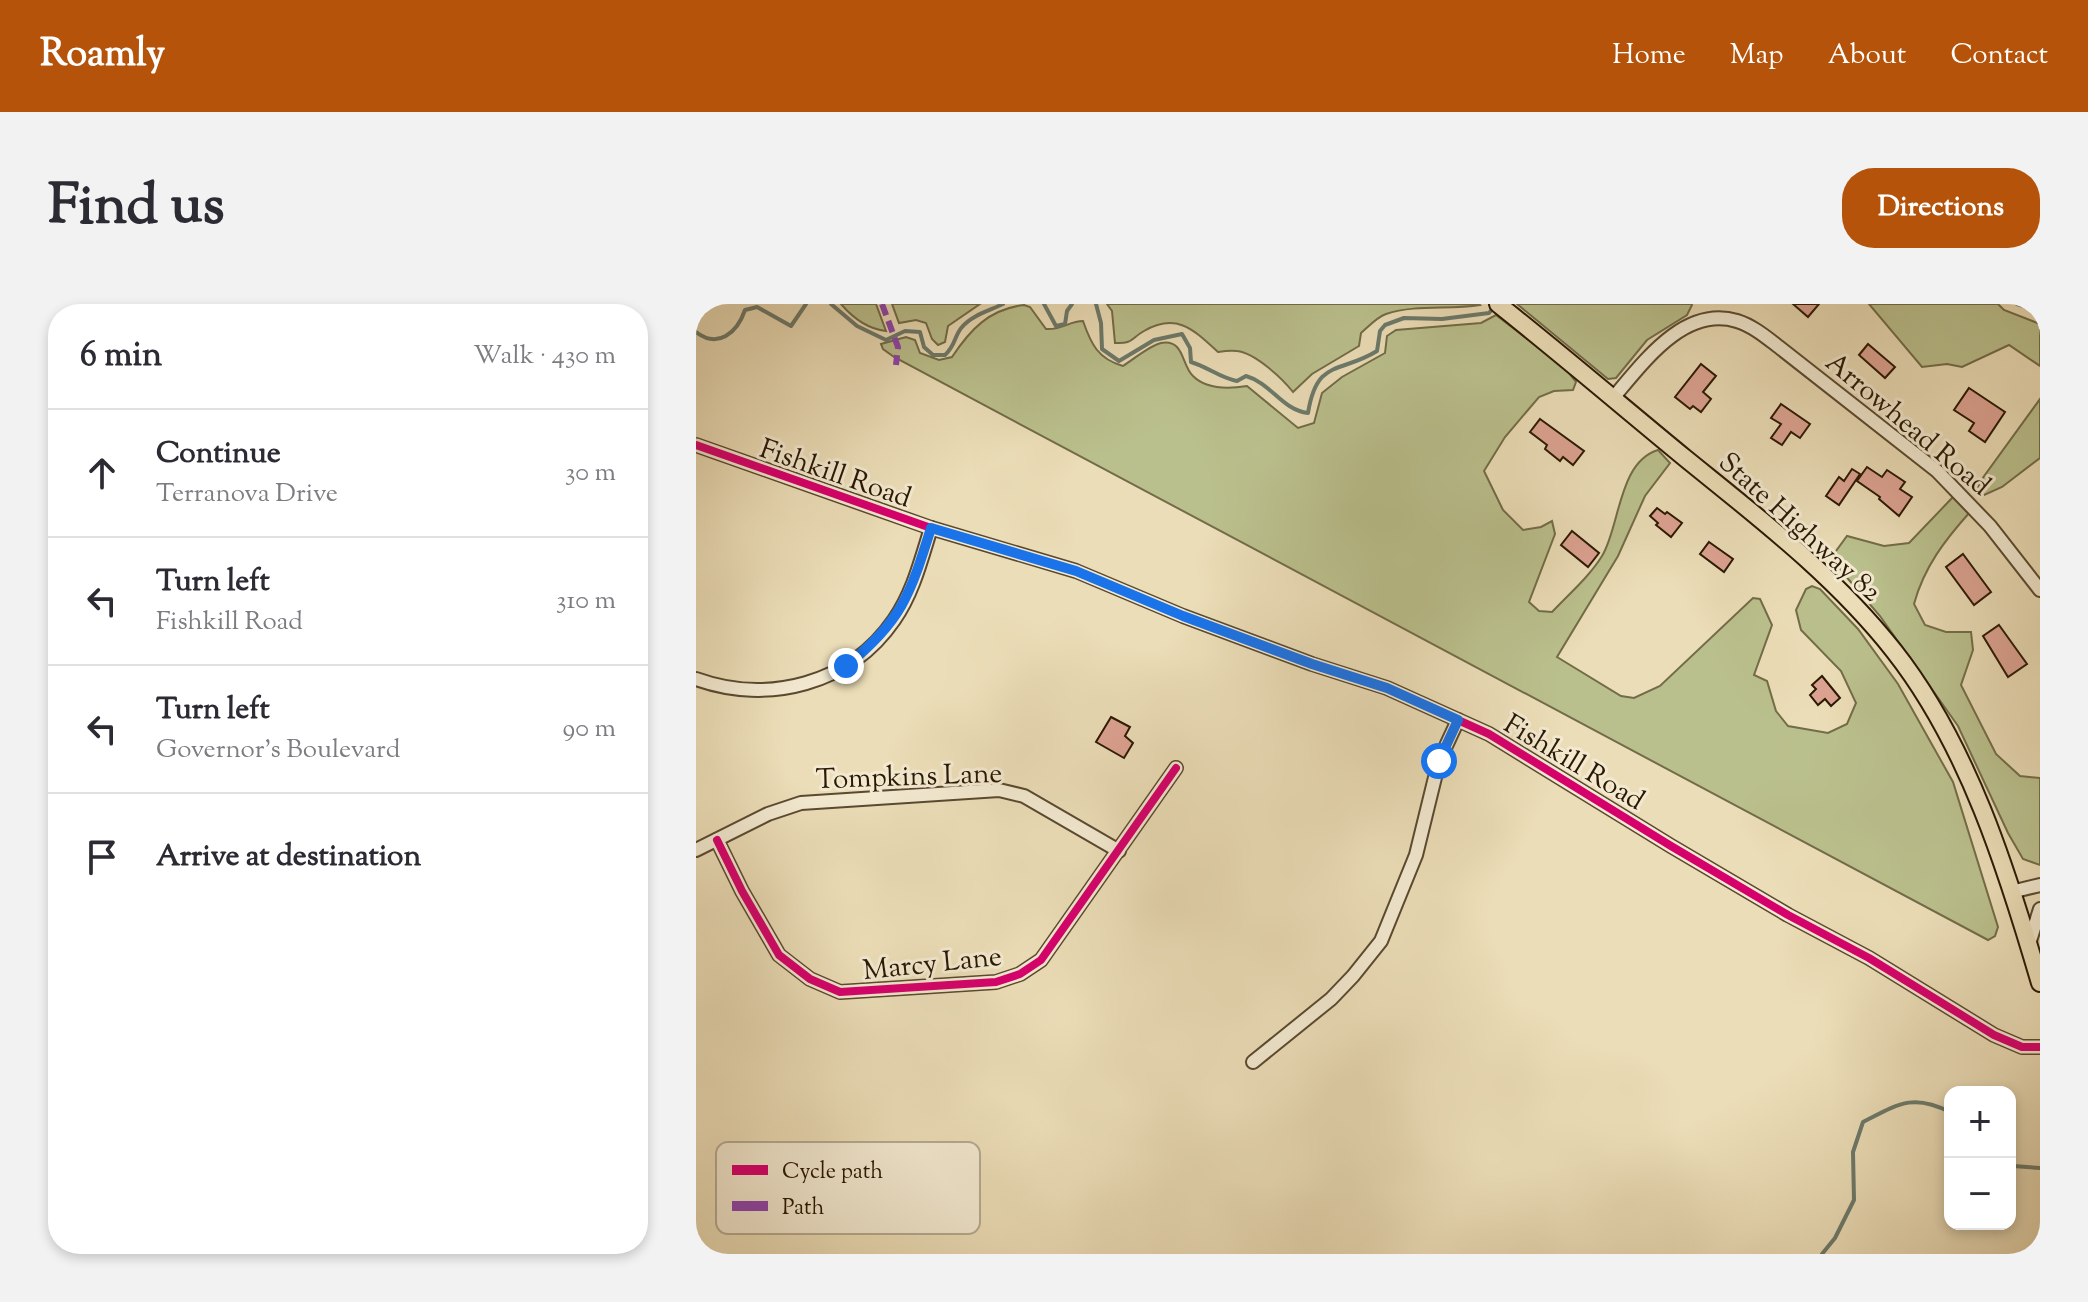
<!DOCTYPE html>
<meta charset="utf-8">
<style>
body{margin:0;font-family:"Sorts Mill Goudy",serif;background:#f2f2f3;color:#2b2b33}
.controls{position:absolute;right:24px;bottom:24px;display:grid;overflow:hidden;border-radius:16px;box-shadow:0 4px 12px #0003}
.controls button{width:72px;height:72px;display:grid;place-items:center;padding:0;border:0;border-bottom:2px solid #e1e1e2;background:#fff;color:#2b2b33;font:40px sans-serif}
.stop{position:absolute;width:24px;height:24px;margin:-18px;border:6px solid #1a73e8;border-radius:50%;background:#fff}
.stop.end{background:#1a73e8;border-color:#fff;box-shadow:0 2px 8px #0008}
.list{margin:0;padding:0;list-style:none}
h2{display:flex;justify-content:space-between;align-items:center;height:104px;margin:0;padding:0 32px;font-size:34px}
h2 small{font-size:26px;font-weight:400;color:#7c7c81}
.list li{display:grid;grid-template-columns:52px 1fr auto;gap:24px;align-items:center;box-sizing:border-box;height:128px;padding:0 32px;border-top:2px solid #e1e1e2}
.list b{display:block;font-size:30px;white-space:nowrap}
.list p{margin:0;font-size:26px;white-space:nowrap;color:#7c7c81}
.list em{font-size:26px;font-style:normal;color:#7c7c81}
.icon{flex:none;width:44px;height:44px;fill:none;stroke:currentColor;stroke-width:2;stroke-linecap:round;stroke-linejoin:round}
.map{position:relative;flex:none;width:1344px;height:950px;overflow:hidden;border-radius:32px}
header{display:flex;align-items:center;gap:48px;box-sizing:border-box;height:112px;padding:0 40px;background:#b45309;color:#fff}
header strong{font-size:38px}
nav{display:flex;gap:44px;margin-inline-start:auto;font-size:28px}
.intro{display:flex;align-items:center;justify-content:space-between;box-sizing:border-box;height:192px;padding:0 48px}
h1{margin:0;font-size:56px}
.button{padding:20px 36px;border-radius:32px;background:#b45309;color:#fff;font-size:28px;font-weight:700}
main{display:flex;gap:48px;padding:0 48px}
aside{flex:1;background:#fff;border-radius:32px;box-shadow:0 4px 12px #0003}
.map>svg:first-child{display:block}
</style>
<header>
<strong>Roamly</strong>
<nav><a>Home</a><a>Map</a><a>About</a><a>Contact</a></nav>
</header>
<div class="intro"><h1>Find us</h1><a class="button">Directions</a></div>
<main>
<aside>
<h2>6 min<small>Walk · 430 m</small></h2>
<ul class="list">
<li><svg class="icon" aria-label="ahead" viewBox="0 0 24 24"><path d="M12 20V5M6 11l6-6 6 6"/></svg><div><b>Continue</b><p>Terranova Drive</p></div><em>30 m</em></li>
<li><svg class="icon" aria-label="left" viewBox="0 0 24 24"><path d="M17 20v-9H6M10 6l-5 5 5 5"/></svg><div><b>Turn left</b><p>Fishkill Road</p></div><em>310 m</em></li>
<li><svg class="icon" aria-label="left" viewBox="0 0 24 24"><path d="M17 20v-9H6M10 6l-5 5 5 5"/></svg><div><b>Turn left</b><p>Governor's Boulevard</p></div><em>90 m</em></li>
<li><svg class="icon" aria-label="arrive" viewBox="0 0 24 24"><path d="M6 21V4h12l-3 4 3 4H6"/></svg><div><b>Arrive at destination</b></div></li>
</ul>
</aside>
<div class="map">
<svg width="1344" height="950" viewBox="0 0 1344 950">
<rect width="100%" height="100%" fill="#ebddb7"/>
<filter id="stains"><feTurbulence type="fractalNoise" baseFrequency=".0025" numOctaves="4"/><feColorMatrix values="0 0 0 0 .2 0 0 0 0 .09 0 0 0 0 .02 0 0 0 .5 -.17"/></filter>
<radialGradient id="worn" r=".72"><stop offset=".6" stop-color="#630" stop-opacity="0"/><stop offset="1" stop-color="#630" stop-opacity=".3"/></radialGradient>
<g fill="#bac08d" stroke="#726c48" stroke-width="2">
<path d="M145,0h35l10,27c-18,-2 -33,-13 -45,-27z"/>
<path d="M196,0h88l-32,22 -3,16 -7,3 -6,-6 -6,-16 -10,-3 -17,3z"/>
<path d="M411,0h372l1,1c-31,5 -64,-1 -94,9 -9,3 -18,13 -25,19l-2,13 -47,28 -19,18c-11,-14 -38,-39 -56,-41 -6,-1 -13,0 -19,1 -24,-22 -41,-40 -74,-21 -14,8 -11,13 -29,12l-3,-32z"/>
<path d="M821,0h174l1,1 -5,10 -40,25 -31,38 -8,1z"/>
<path d="M1173,0h129l6,6 36,14v42l-31,-21 -47,22 -15,-3 -25,3z"/>
<path d="M328,1l6,2 16,22c17,1 23,-8 37,-8 8,23 15,38 40,45 11,-7 26,-20 38,-23 24,-4 20,22 32,33 14,14 36,13 54,10l51,42 16,-5 8,-30 20,-16 43,-24 2,-17 9,-6 85,-7 15,-8 68,52 12,15 -3,8 -19,1 -15,6 -34,40 -21,34 19,39 20,20 18,-3 11,-6 3,13 -26,68 10,9 13,1c17,-18 37,-35 50,-56 18,-29 16,-94 56,-106l12,13 -25,33 -27,60 -61,101 64,39 13,2 26,-12 93,-88 7,1 12,26 -18,50 13,6 9,30 12,15 40,7 19,-9 9,-21 -15,-32 -40,-41 -5,-20 10,-21 6,-3 8,3 38,40 40,55 55,98 45,145 -3,9 -7,4 -1094,-583 -11,-8 -2,-5 25,-7 9,3 5,13 19,7 13,-3c18,-27 37,-48 72,-52z"/>
<path d="M1344,95v59l-38,29 -20,9 -4,-9 4,-8z"/>
<path d="M1257,193l17,15c-25,28 -46,55 -56,92l11,21 21,7h25l2,18 -12,35 35,69 24,22 20,2v87l-17,-6 -15,-26 -50,-107 -78,-110 -43,-50 -1,-15 11,-15 37,10 25,-3z"/>
</g>
<g fill="none" stroke-linecap="round" stroke-linejoin="round">
<g stroke="#6c7a6b" stroke-width="4">
<path d="M135,0l26,22 29,14 19,-9 15,1 4,15 9,8h12c11,-10 9,-19 17,-28 10,-12 27,-16 41,-23"/>
<path d="M348,0l12,22 9,-2 2,-13 5,-7"/>
<path d="M400,0l5,19 1,26 17,12 35,-21 28,-6 8,14 1,14c17,5 29,16 46,19l9,-5c25,7 36,34 62,37 9,-55 32,-39 69,-62l3,-20 5,-6 19,-7 38,1 47,-6 5,-6"/>
<path d="M1321,0l23,7"/>
<path d="M0,28c22,17 41,1 49,-22l12,-3 34,19 15,-22"/>
<path d="M1314,860l3,2 27,2"/>
<path d="M1126,950l13,-16 19,-38 -1,-48 10,-30c35,-18 50,-29 87,-10"/>
</g>
</g>
<g fill="#dda392" stroke="#2a1803" stroke-width="2">
<path d="M1097,0h26l-11,13z"/>
<path d="M1172,40l27,23 -10,11 -26,-23z"/>
<path d="M1005,60l15,12 -13,16 8,7 -10,13 -8,-6 -3,3 -15,-12z"/>
<path d="M1273,84l36,24 -20,30 -16,-11 5,-8 -20,-13z"/>
<path d="M1085,100l29,20 -10,14 -9,-6 -9,13 -11,-7 10,-14 -10,-6z"/>
<path d="M844,115l44,32 -11,14 -10,-8 -3,4 -15,-12 2,-4 -17,-13z"/>
<path d="M1171,163l15,10 5,-7 18,12 -5,7 12,8 -13,19 -20,-17 1,-2 -23,-16z"/>
<path d="M1156,165l8,5 -21,31 -13,-9 13,-19 5,4z"/>
<path d="M961,204l8,6 2,-2 15,11 -11,14 -15,-12 2,-2 -8,-7z"/>
<path d="M876,227l27,22 -11,14 -27,-22z"/>
<path d="M1013,238l24,17 -9,13 -24,-18z"/>
<path d="M1267,250l28,38 -17,13 -28,-38z"/>
<path d="M1303,321l28,39 -19,13 -25,-41z"/>
<path d="M1126,372l18,22 -9,8 -6,-7 -7,6 -8,-10 6,-6 -4,-4z"/>
<path d="M415,413l19,10 -5,9 8,7 -9,15 -28,-16z"/>
</g>
<g fill="none" stroke-linecap="round" stroke-linejoin="round">
<defs>
<g id="minor">
<path d="M917,94c30,-35 71,-93 124,-77 16,5 29,16 42,26l158,124 53,55 50,64"/>
<path d="M0,141l235,83 145,43 107,45 129,48 75,24 102,46 182,112 117,69 81,43 125,77 28,12h18"/>
<path d="M0,375c72,26 154,5 198,-59 19,-27 27,-60 37,-92"/>
<path d="M21,536l25,51 37,64 31,24 30,13 156,-10 24,-8 21,-14 135,-192"/>
<path d="M0,546l72,-36 33,-11 198,-13 25,6 95,55"/>
<path d="M1315,588l29,-7"/>
<path d="M1333,640l11,-35"/>
<path d="M557,758l78,-63 22,-23 28,-35 35,-86 23,-94 19,-41"/>
</g>
<path id="major" d="M802,0c63,50 125,103 187,154 74,60 150,118 209,193 74,94 113,219 146,332"/>
</defs>
<use href="#minor" stroke="#5a4930" stroke-width="16"/>
<use href="#major" stroke="#2a1803" stroke-width="20"/>
<use href="#minor" stroke="#f2e9d0" stroke-width="12"/>
<use href="#major" stroke="#ebddb7" stroke-width="16"/>
<path stroke="#8e44ad" stroke-width="6" stroke-dasharray="12 6" stroke-linecap="butt" d="M186,0l16,43 -2,18"/>
<defs>
<g id="cycleway">
<path d="M0,141l235,83 145,43 107,45 129,48 75,24 102,46 182,112 117,69 81,43 125,77 28,12h18"/>
<path d="M21,536l25,51 37,64 31,24 30,13 156,-10 24,-8 21,-14 135,-192"/>
</g>
</defs>
<use href="#cycleway" stroke="#f2e9d0" stroke-width="13"/>
<use href="#cycleway" stroke="#d6006c" stroke-width="8"/>
</g>
<g fill="none" stroke-linecap="round" stroke-linejoin="round">
<path stroke="#1a73e8" stroke-width="10" d="M150,362c56,-45 64,-71 85,-138l145,43 107,45 129,48 75,24 71,32 -19,41"/>
</g>
<g text-anchor="middle" stroke-width="6" stroke-linejoin="round" paint-order="stroke">
<g font-size="28" fill="#2a1803" stroke="#f2e9d0">
<text transform="translate(1213 119) rotate(40)" y="10">Arrowhead Road</text>
<text transform="translate(140 168) rotate(19)" y="10">Fishkill Road</text>
<text transform="translate(1105 222) rotate(42)" y="10">State Highway 82</text>
<text transform="translate(879 457) rotate(31)" y="10">Fishkill Road</text>
<text transform="translate(213 471) rotate(-2)" y="10">Tompkins Lane</text>
<text transform="translate(236 658) rotate(-6)" y="10">Marcy Lane</text>
</g>
</g>
<rect x="20" y="838" width="264" height="92" rx="12" fill="#f2e9d0" stroke="#b6aa92" stroke-width="2"/>
<rect x="36" y="861" width="36" height="10" fill="#d6006c"/>
<rect x="36" y="897" width="36" height="10" fill="#8e44ad"/>
<g font-size="22" fill="#2a1803">
<text x="86" y="874">Cycle path</text>
<text x="86" y="910">Path</text>
</g>
<rect width="100%" height="100%" filter="url(#stains)"/>
<rect width="100%" height="100%" fill="url(#worn)"/>
</svg>
<div class="controls">
<button>+</button>
<button>−</button>
</div>
<div class="stop" style="left:743px;top:457px"></div>
<div class="stop end" style="left:150px;top:362px"></div>
</div>
</main>
